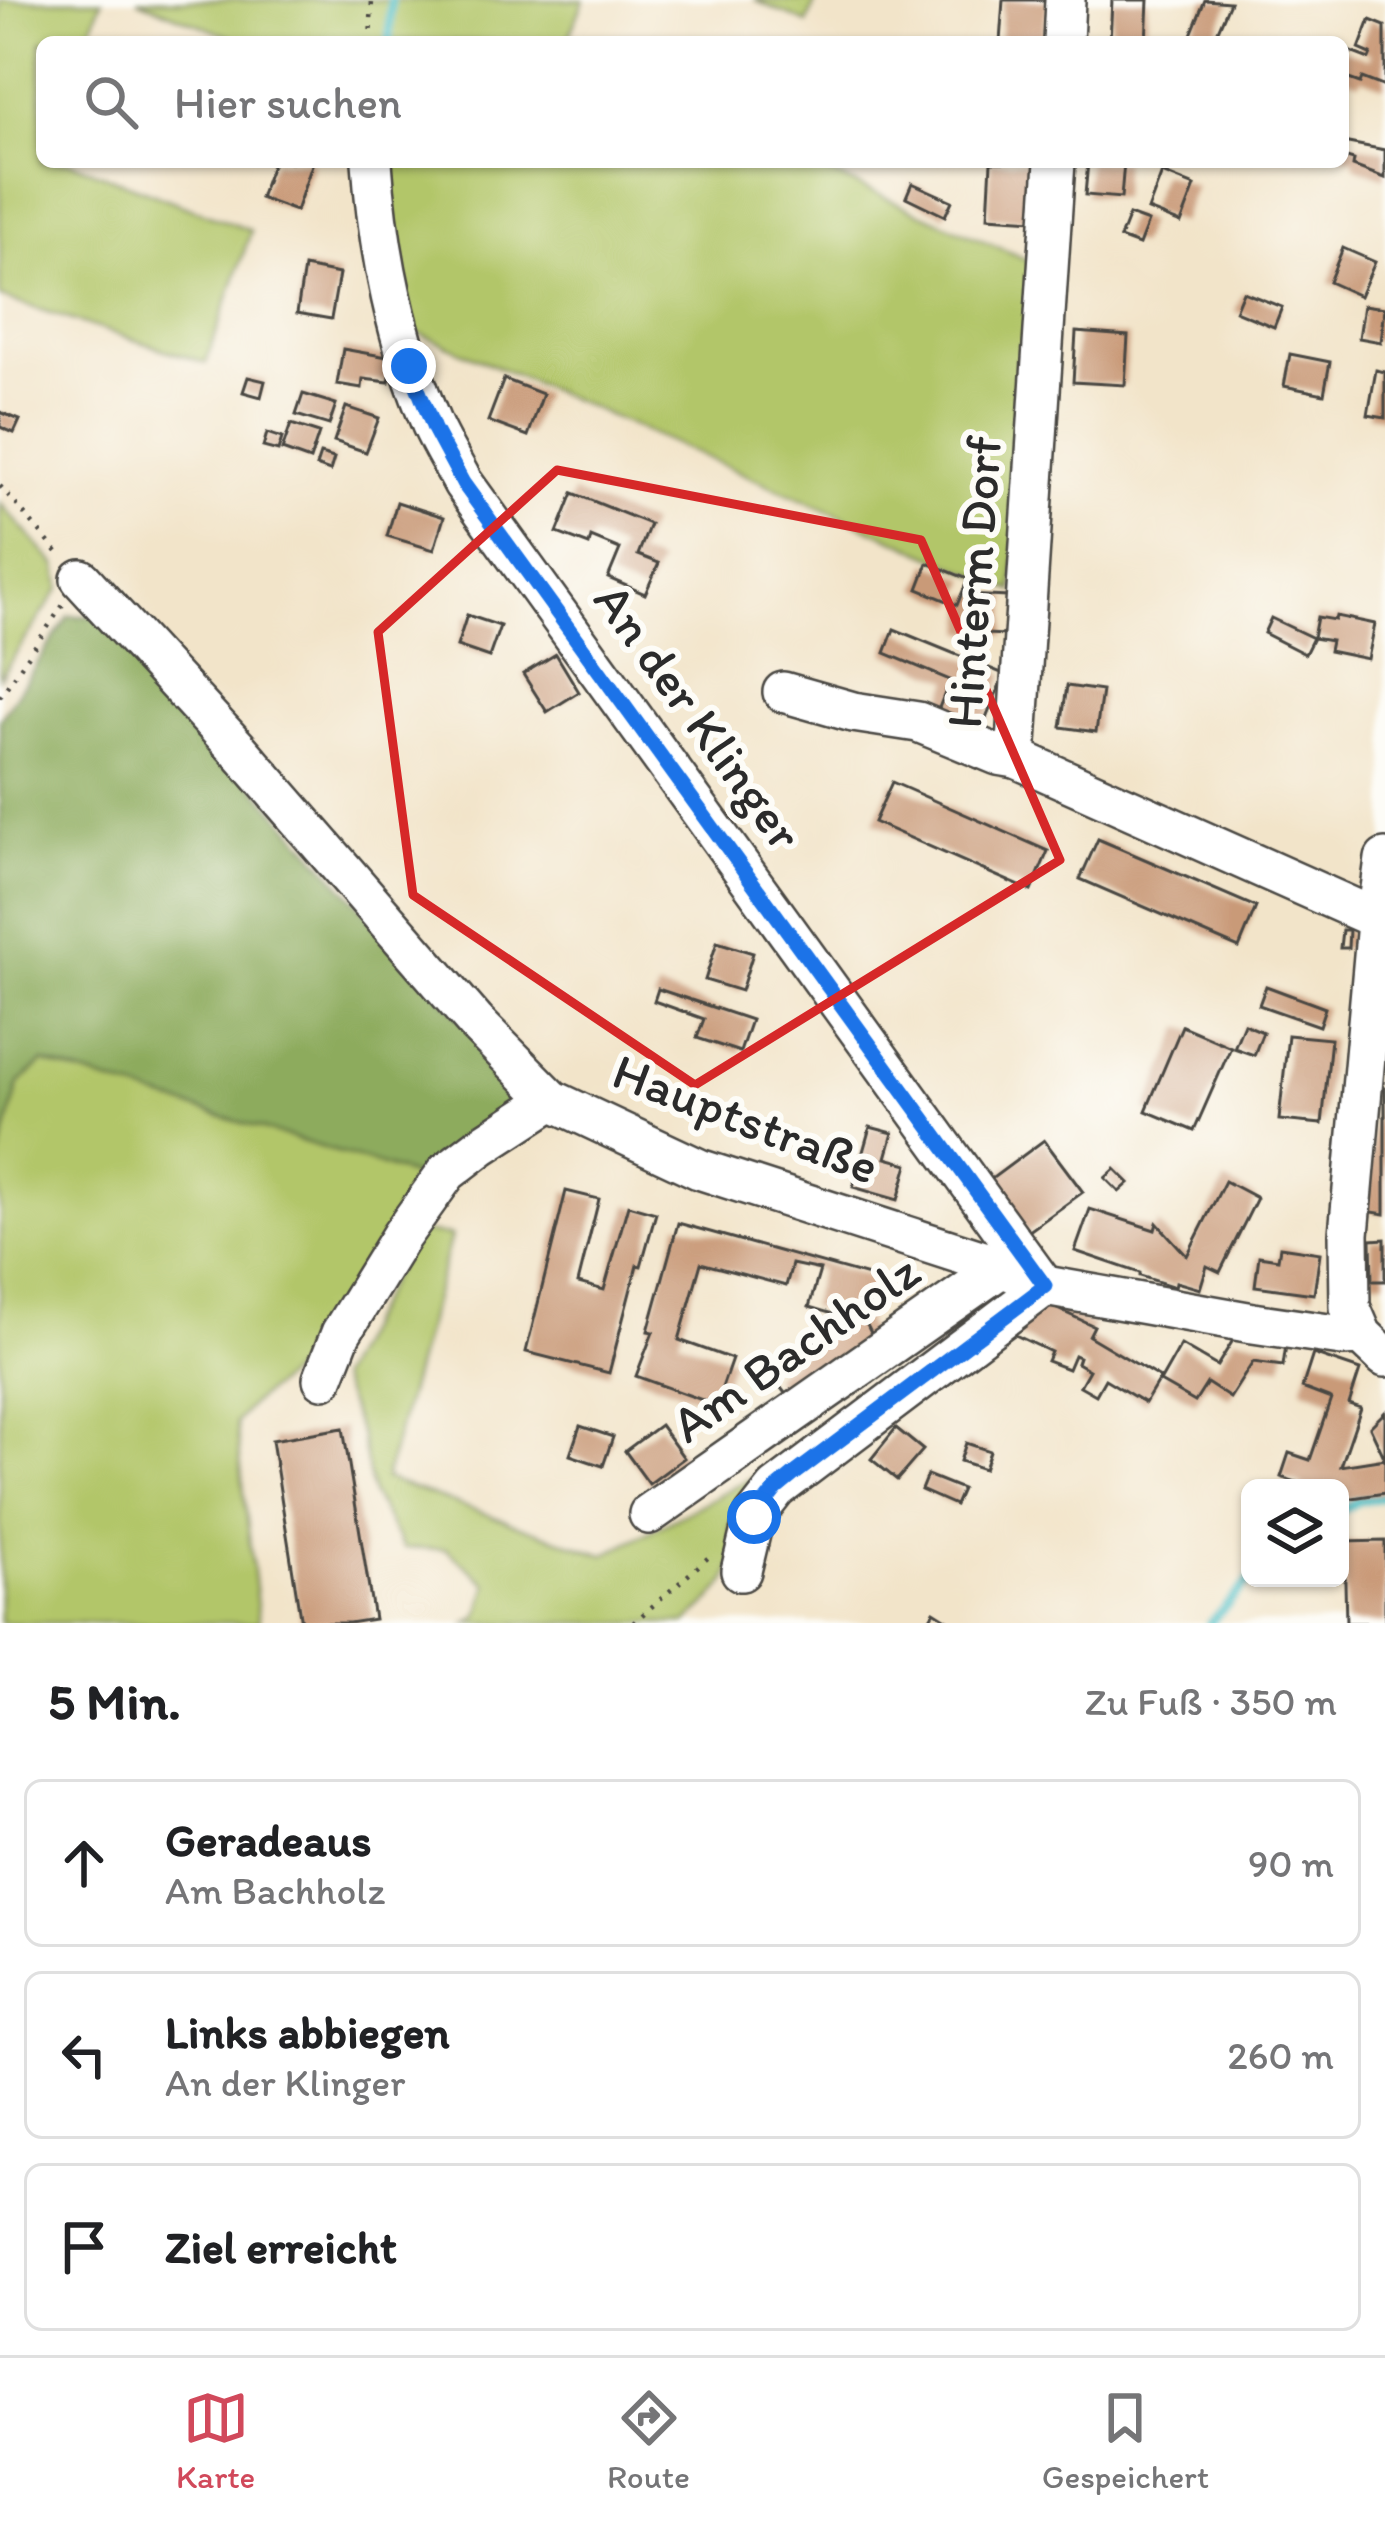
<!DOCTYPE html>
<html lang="de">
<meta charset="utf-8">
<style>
body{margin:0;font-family:Itim,sans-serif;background:#f6f6f6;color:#202124}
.controls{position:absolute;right:36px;bottom:36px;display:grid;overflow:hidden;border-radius:18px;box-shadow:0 3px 9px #0004}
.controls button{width:108px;height:108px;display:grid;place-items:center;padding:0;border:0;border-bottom:3px solid #e0e0e0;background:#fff;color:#202124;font:60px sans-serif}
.stop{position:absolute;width:36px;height:36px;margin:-27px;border:9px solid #1a73e8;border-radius:50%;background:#fff}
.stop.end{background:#1a73e8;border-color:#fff;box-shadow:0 3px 12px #0008}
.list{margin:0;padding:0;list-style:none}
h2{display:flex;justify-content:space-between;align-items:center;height:156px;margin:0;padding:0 48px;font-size:51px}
h2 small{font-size:39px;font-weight:400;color:#757577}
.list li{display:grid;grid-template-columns:78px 1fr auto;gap:36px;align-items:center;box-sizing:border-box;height:168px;margin:0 24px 24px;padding:0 24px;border:3px solid #e0e0e0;border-radius:18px}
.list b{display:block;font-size:45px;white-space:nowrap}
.list p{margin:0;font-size:39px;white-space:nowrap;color:#757577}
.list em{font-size:39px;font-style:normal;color:#757577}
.icon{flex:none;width:66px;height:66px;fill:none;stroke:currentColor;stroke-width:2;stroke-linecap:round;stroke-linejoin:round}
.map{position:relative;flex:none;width:1385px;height:1623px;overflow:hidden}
.search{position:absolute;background:#fff;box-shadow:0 3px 9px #0004;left:36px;right:36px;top:36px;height:132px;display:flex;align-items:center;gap:30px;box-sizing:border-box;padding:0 42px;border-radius:18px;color:#757577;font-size:45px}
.sheet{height:732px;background:#fff}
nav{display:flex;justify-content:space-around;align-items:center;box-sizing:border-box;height:168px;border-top:3px solid #e0e0e0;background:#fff;font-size:33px;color:#757577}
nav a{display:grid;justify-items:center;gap:6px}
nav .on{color:#d1495b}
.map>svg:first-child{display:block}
</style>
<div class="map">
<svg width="1385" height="1623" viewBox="0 0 1385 1623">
<rect width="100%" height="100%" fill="#fdfcf7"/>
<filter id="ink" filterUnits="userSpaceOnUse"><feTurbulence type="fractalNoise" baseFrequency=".00833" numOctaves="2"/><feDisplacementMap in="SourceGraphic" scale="24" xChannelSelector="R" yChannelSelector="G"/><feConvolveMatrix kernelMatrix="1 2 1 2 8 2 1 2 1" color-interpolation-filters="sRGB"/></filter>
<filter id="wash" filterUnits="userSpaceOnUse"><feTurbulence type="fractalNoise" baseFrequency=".004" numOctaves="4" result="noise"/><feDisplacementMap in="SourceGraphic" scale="48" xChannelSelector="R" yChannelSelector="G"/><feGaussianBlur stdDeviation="2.7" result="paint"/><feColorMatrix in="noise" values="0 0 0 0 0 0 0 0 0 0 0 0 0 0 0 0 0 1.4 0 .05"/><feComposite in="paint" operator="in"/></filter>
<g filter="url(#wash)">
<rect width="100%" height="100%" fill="#f2e4c9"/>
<g fill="#b2c669" stroke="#6e784a" stroke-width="3">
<path d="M0,0h102l-16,42h-44v120h28l181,69 -45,132 -206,-66z"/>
<path d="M137,0h447l-17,42h-324z"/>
<path d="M754,0h62l-9,23z"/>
<path d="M380,162h424l228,100 -19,329 -601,-261z"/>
<path d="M0,503l57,63 3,22 -60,89z"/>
<path d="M43,1062l376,115 -92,167 -76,60 -15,19 23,200h-259v-467l19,-73z"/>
<path d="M416,1231l35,5 -66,243 219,76 156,-81 -30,53c13,51 -10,63 -43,96h-219l10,-6 10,-33 -42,-35 -43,-1 -31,-54 -11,-57 -23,-59z"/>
</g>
<path fill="#8dab5d" stroke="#5c6b44" stroke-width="3" d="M69,616h33l417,468 -9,33 -91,60 -376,-115 -24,21 -19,73v-437z"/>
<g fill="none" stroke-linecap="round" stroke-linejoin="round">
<g stroke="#4ebdc3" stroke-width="9">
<path d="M389,42l2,-42"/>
<path d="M1340,1511l18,-10 27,-4"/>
<path d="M1210,1623l42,-45"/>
</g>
</g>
<g id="blocks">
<g fill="#c99a78">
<path d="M1003,0h45l-5,42h-43z"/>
<path d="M1112,0h36l-2,42h-36z"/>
<path d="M1205,0l25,2 -17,40h-25z"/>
<path d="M1370,20l15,6v61l-23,-9 -2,5 -17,-6v-28l26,10 2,-5 -12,-5z"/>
<path d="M1343,142l42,8v28l-32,-12 1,-6 -11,-3z"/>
<path d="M273,162h40l-17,49 -36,-13z"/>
<path d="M991,162h46l-4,58 -45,-3z"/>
<path d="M1088,162h36l-3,36 -36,-3z"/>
<path d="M1162,173l33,13 -14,37 -33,-13z"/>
<path d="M912,183l40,18 -7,15 -39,-19z"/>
<path d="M1129,215l19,7 -9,23 -19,-7z"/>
<path d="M1343,248l32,14 -15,34 -31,-14z"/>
<path d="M304,267l35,7 -8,45 -34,-6z"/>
<path d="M1243,292l39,15 -8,20 -39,-16z"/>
<path d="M1364,305l21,3 -4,34 -22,-4z"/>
<path d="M1076,332l52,4 -3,49 -52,-3z"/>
<path d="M343,349l50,9 -4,24 -26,-3 -1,9 -25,-4z"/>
<path d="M1290,354l40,8 -6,32 -40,-8z"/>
<path d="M1376,370l9,2v46l-17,-3z"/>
<path d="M248,377l17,4 -4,16 -18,-5z"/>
<path d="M504,379l39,15 -15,42 -40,-15z"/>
<path d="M303,394l33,10 -7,21 -33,-10z"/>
<path d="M346,407l33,11 -13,34 -32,-11z"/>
<path d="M0,412l20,8 -6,13 -14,-6z"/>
<path d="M291,424l28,9 -9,27 -28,-10z"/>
<path d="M267,433l15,5 -4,13 -15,-4z"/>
<path d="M320,454l14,4 -4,13 -14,-5z"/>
<path d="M573,493l77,31 -12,31 21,8 -14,31 -37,-16 12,-29 -29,-12 -2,8 -32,-12z"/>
<path d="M397,502l47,15 -10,33 -47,-14z"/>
<path d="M928,563l40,16 -11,26 -39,-16z"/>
<path d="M966,595l42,2 -2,38 -42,-2z"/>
<path d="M467,615l33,11 -11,31 -32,-11z"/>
<path d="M1336,616l39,8 -7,35 -39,-8 2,-10 -18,-3 4,-21 18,3z"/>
<path d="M1271,618l42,20 -8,16 -41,-21z"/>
<path d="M894,629l110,45 -25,62 -44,-18 15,-38 -65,-27z"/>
<path d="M556,654l23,38 -32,20 -24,-38z"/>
<path d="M1067,686l35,5 -6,41 -35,-5z"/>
<path d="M892,782l156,69 -17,40 -157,-69z"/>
<path d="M1098,839l158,68 -17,41 -159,-69z"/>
<path d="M1342,930h7l-1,18h-8z"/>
<path d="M717,942l36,11 -12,38 -36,-11z"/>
<path d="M1266,986l59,22 -6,18 -60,-21z"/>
<path d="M658,989l93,31 -11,32 -43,-14 7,-19 -50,-18z"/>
<path d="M1244,1024l19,8 -9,23 -20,-7z"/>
<path d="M1182,1026l49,21 -37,84 -48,-20z"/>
<path d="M1288,1035l43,4 -9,85 -43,-4z"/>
<path d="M1377,1087l8,1v126l-19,-3z"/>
<path d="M870,1127l23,6 -7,25 22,6 -10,36 -45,-13z"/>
<path d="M1044,1140l39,52 -55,40 -38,-52z"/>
<path d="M1115,1169l14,14 -10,9 -14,-14z"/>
<path d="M1225,1181l32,17 -37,74 -13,-6 -7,23 -24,-7 -1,5 -35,-11v-3l-65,-22 15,-42 65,21 2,-7 30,33z"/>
<path d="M566,1191l33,8 -21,84 26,7 24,-85 28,8 -15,53 -4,-1 -28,108 -83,-21z"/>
<path d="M678,1223l201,56 -13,44 9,18 -81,64 -22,-29 75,-58 -38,-11 11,-37 -28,-6 -6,22 -85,-23 -22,77 53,19 -16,46 -80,-29 17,-44 -5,-1z"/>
<path d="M1385,1239v42h-13l-1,-41z"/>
<path d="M1280,1247l40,6 -6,41 -59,-8 4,-30 19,3z"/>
<path d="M1044,1303l50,23 -5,10 71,42 -15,25 -40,-24 -9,16 -16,-9 9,-16 -12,-7 2,-6 -5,-2 -6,14 -21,-8 4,-9 -42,-20z"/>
<path d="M1235,1337l51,8 -3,21 -30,-4 -23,36 -23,-15 -12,19 -35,-20 21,-37 36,21z"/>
<path d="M1313,1354l47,16 -11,34 12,4 -20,58 44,-7 -15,-32 15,-15v81l-45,7v-12h-39l1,-4 -21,-7 8,-24 21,7 21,-61 -29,-11z"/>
<path d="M660,1425l24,33 -35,26 -24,-33z"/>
<path d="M580,1426l33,11 -10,29 -33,-11z"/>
<path d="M343,1428l31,191 -25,4h-48l-29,-183z"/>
<path d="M896,1428l27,22 -26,30 -26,-21z"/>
<path d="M966,1443l24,8 -6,18 -24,-8z"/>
<path d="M927,1475l35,14 -7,16 -34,-15z"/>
<path d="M1385,1541v82h-39l-2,-81z"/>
<path d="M934,1611l19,12h-26z"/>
</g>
</g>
</g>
<g filter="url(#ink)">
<use href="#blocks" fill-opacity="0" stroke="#494743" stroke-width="3"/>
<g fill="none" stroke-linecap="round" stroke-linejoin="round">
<defs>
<g id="minor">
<path d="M1063,42l2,-42"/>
<path d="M372,162c6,88 25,182 60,263 9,20 21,39 31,58l578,799"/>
<path d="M1055,162l-39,596 350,156 12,-3"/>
<path d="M81,579l156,169 239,275 76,77 147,69 303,98 43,19 208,37 89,13 20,-1"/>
<path d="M783,692l70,20 65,10 80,33 18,3"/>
<path d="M1385,859l-7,52 -29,323 1,73 12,28 23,22"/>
<path d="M323,1379l18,-46 60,-97 46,-64 34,-26 71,-46"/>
<path d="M649,1514l353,-247"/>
<path d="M741,1571l13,-54 22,-28 269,-203"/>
</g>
</defs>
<use href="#minor" stroke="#494743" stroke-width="44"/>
<g stroke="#494743" stroke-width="4.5" stroke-dasharray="3 9" stroke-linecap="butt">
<path d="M370,42l2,-42"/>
<path d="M0,486l59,68"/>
<path d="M0,697l63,-92"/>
<path d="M633,1623l77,-67"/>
</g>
<use href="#minor" stroke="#fff" stroke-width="39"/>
</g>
</g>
<g fill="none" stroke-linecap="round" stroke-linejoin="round" filter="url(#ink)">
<path stroke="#1a73e8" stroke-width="15" d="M409,366l25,63 29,54 582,803 -252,189 -17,14 -22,28"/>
</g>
<path fill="none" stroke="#d62828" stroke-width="9" stroke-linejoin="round" d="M557,470l364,70 139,320 -365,225 -282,-190 -35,-263z"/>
<g text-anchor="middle" stroke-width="12" stroke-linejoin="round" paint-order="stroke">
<g font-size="51" fill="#2b2b2b" stroke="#fdfcf7">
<text transform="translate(973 582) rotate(-86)" y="18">Hinterm Dorf</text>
<text transform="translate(699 716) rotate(54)" y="18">An der Klinger</text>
<text transform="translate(746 1118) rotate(21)" y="18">Hauptstraße</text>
<text transform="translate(795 1347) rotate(-35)" y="18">Am Bachholz</text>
</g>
</g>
</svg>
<div class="controls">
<button><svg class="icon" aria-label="layers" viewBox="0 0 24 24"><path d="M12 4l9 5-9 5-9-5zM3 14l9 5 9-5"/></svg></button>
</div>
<div class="stop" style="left:754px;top:1517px"></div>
<div class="stop end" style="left:409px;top:366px"></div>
<div class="search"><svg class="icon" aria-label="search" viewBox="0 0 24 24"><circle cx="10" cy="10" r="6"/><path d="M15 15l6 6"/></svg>Hier suchen</div>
</div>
<section class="sheet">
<h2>5 Min.<small>Zu Fuß · 350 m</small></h2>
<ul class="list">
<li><svg class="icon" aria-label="ahead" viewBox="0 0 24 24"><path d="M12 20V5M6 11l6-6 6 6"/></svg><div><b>Geradeaus</b><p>Am Bachholz</p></div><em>90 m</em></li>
<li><svg class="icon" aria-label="left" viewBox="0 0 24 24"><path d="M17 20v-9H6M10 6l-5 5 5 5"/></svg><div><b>Links abbiegen</b><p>An der Klinger</p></div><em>260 m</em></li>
<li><svg class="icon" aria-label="arrive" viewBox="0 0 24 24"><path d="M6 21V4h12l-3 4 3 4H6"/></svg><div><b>Ziel erreicht</b></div></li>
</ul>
</section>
<nav>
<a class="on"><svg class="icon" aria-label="map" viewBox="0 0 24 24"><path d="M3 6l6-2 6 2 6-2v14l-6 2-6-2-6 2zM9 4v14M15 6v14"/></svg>Karte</a>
<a><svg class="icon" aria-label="directions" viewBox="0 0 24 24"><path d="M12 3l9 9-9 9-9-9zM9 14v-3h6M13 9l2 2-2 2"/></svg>Route</a>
<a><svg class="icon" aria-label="saved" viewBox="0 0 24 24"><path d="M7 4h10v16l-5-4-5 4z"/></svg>Gespeichert</a>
</nav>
